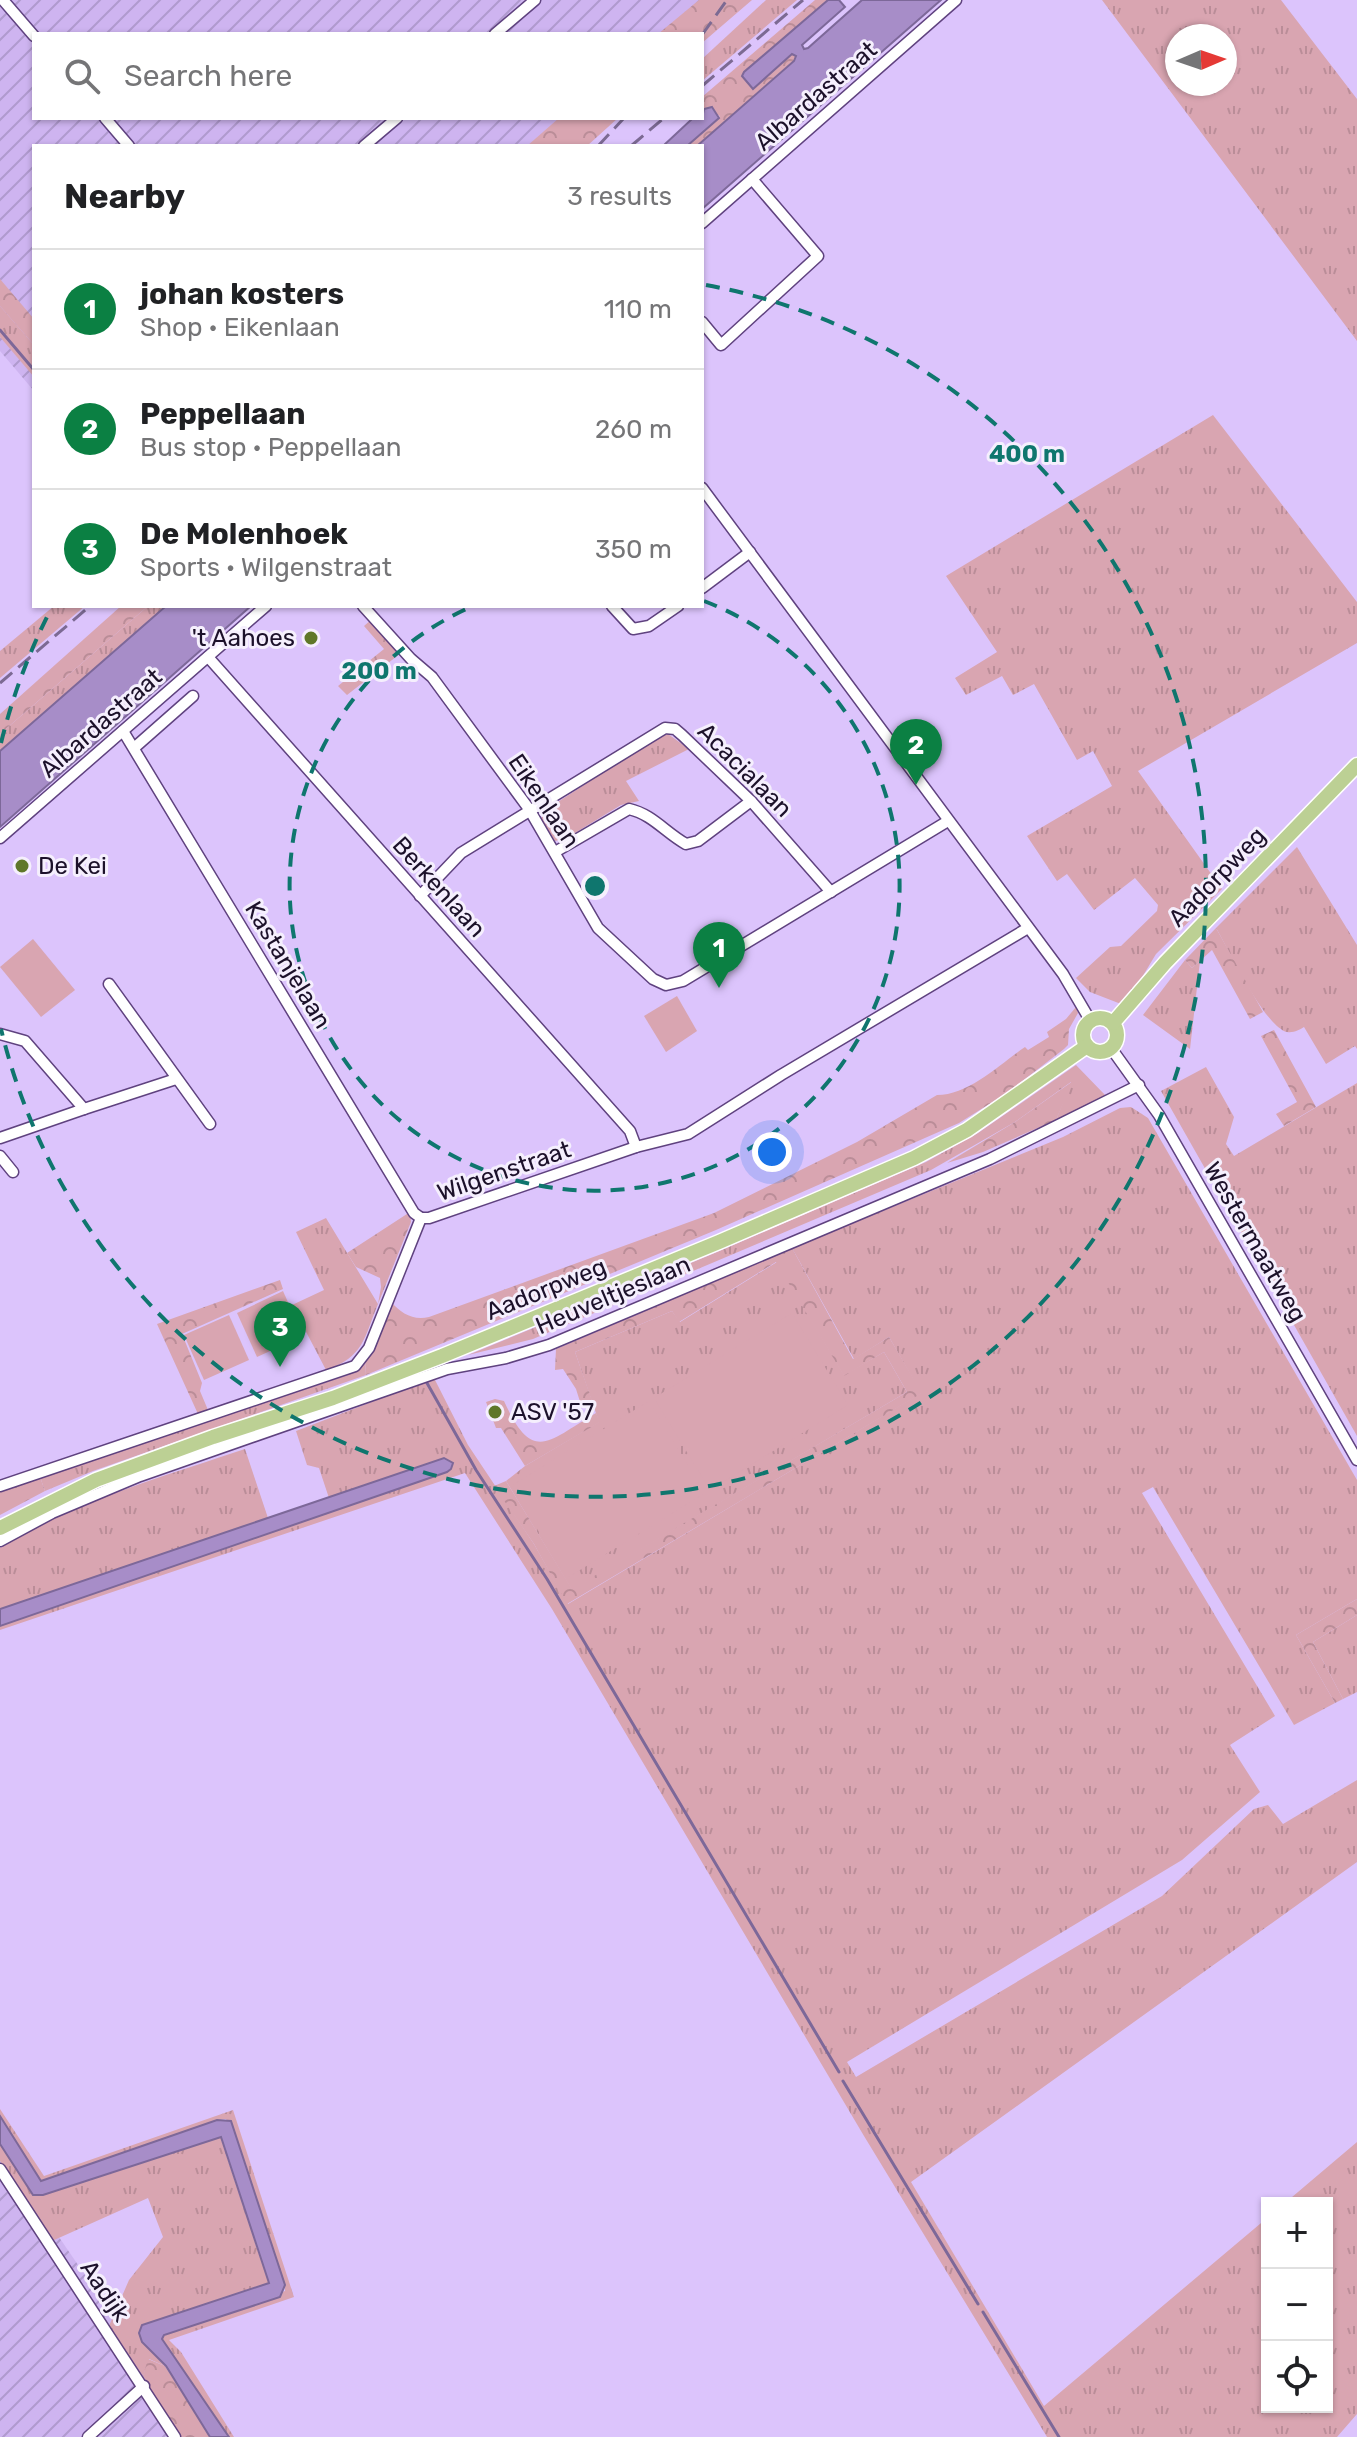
<!DOCTYPE html>
<meta charset="utf-8">
<style>
body{margin:0;font-family:Rubik,sans-serif;background:#f2f2f2;color:#202124}
.controls{position:absolute;right:24px;bottom:24px;display:grid;overflow:hidden;border-radius:0px;box-shadow:0 2px 6px #0004}
.controls button{width:72px;height:72px;display:grid;place-items:center;padding:0;border:0;border-bottom:2px solid #e0e0e0;background:#fff;color:#202124;font:40px sans-serif}
.compass{position:absolute;left:1165px;top:24px;width:72px;height:72px;border-radius:50%;background:#fff;box-shadow:0 2px 6px #0004;rotate:88deg}
.you{position:absolute;left:772px;top:1152px;width:28px;height:28px;margin:-20px;border:6px solid #fff;border-radius:50%;background:#1a73e8;box-shadow:0 0 0 12px #1a73e833}
.badge{display:grid;place-items:center;width:52px;height:52px;border-radius:50%;background:#0b8043;color:#fff;font-size:26px;font-weight:700}
.pin{position:absolute;translate:-50% -66px;filter:drop-shadow(0 2px 4px #0008)}
.pin::after{content:'';position:absolute;top:42px;width:28px;height:24px;background:inherit;clip-path:polygon(0 0,100% 0,50% 100%)}
.list{margin:0;padding:0;list-style:none}
h2{display:flex;justify-content:space-between;align-items:center;height:104px;margin:0;padding:0 32px;font-size:34px}
h2 small{font-size:26px;font-weight:400;color:#757577}
.list li{display:grid;grid-template-columns:52px 1fr auto;gap:24px;align-items:center;box-sizing:border-box;height:120px;padding:0 32px;border-top:2px solid #e0e0e0}
.list b{display:block;font-size:30px;white-space:nowrap}
.list p{margin:0;font-size:26px;white-space:nowrap;color:#757577}
.list em{font-size:26px;font-style:normal;color:#757577}
.icon{flex:none;width:44px;height:44px;fill:none;stroke:currentColor;stroke-width:2;stroke-linecap:round;stroke-linejoin:round}
.map{position:relative;flex:none;width:1357px;height:2437px;overflow:hidden}
.search{position:absolute;background:#fff;box-shadow:0 2px 6px #0004;left:32px;top:32px;width:672px;height:88px;display:flex;align-items:center;gap:20px;box-sizing:border-box;padding:0 28px;border-radius:0px;color:#757577;font-size:30px}
.panel{position:absolute;background:#fff;box-shadow:0 2px 6px #0004;left:32px;top:144px;width:672px;height:464px;border-radius:0px}
.map>svg:first-child{display:block}
</style>
<div class="map">
<svg width="1357" height="2437" viewBox="0 0 1357 2437">
<defs>
<pattern id="industrial-furrows" width="10" height="10" patternUnits="userSpaceOnUse" patternTransform="scale(2)"><rect width="10" height="10" fill="#ceb4f0"/><path d="M-1 1l2-2M0 10L10 0M9 11l2-2" fill="none" stroke="#b09ace"/></pattern>
<pattern id="grass-tufts" width="24" height="20" patternUnits="userSpaceOnUse" patternTransform="scale(2)"><rect width="24" height="20" fill="#d9a5b1"/><path d="M3 7l-1-3M5 7V3M7 7l1-3M15 17l-1-3M17 17v-4M19 17l1-3" fill="none" stroke="#ba8d98"/></pattern>
<pattern id="forest-crowns" width="20" height="18" patternUnits="userSpaceOnUse" patternTransform="scale(2)"><rect width="20" height="18" fill="#d9a5b1"/><path d="M2 6a3 3 0 1 1 6 0M12 15a3 3 0 1 1 6 0" fill="none" stroke="#ba8d98"/></pattern>
</defs>
<rect width="100%" height="100%" fill="#dcc4fc"/>
<g fill="url(#industrial-furrows)">
<path d="M0,0h711l-40,34h-637v84h540l-33,28h-507v245l-34,-40z"/>
<path d="M0,2151l196,286h-196z"/>
</g>
<g fill="url(#grass-tufts)" fill-rule="evenodd">
<path d="M766,0h31l-95,81v-22z"/>
<path d="M1102,0h179l76,99v242zM1177,36h48v48h-48z"/>
<path d="M0,306l34,39v32l-34,-40z"/>
<path d="M1213,415l144,187v41l-219,128 84,118 -66,65 -18,30 -17,20 -31,-12 -14,-14 34,-31 11,-1 36,-35 1,-6 -23,-27 -41,32 -27,-36 -10,7 -30,-45 85,-50 -19,-35 -16,9 -43,-76 -21,11 -11,-19 -36,19 -11,-17 42,-26 -51,-76z"/>
<path d="M54,606h31l-85,72v-27z"/>
<path d="M148,606h18l-166,145v-17z"/>
<path d="M668,734l21,15 -63,32 13,20 -18,4 -56,34 -10,2 -14,-22 3,-8 112,-73z"/>
<path d="M1297,847l60,98v104l-2,-3 -29,18 -22,-37c-5,3 -10,6 -17,5 -23,-6 -58,-82 -71,-104z"/>
<path d="M1185,960l7,8 8,-7 -10,88 -47,-34z"/>
<path d="M1076,1065l30,31 -50,24 15,-38 -56,40 -84,48 -398,169 -65,16 242,-100 216,-93 52,-29z"/>
<path d="M1206,1067l28,50 -8,27 8,12 123,-73v353l-196,-345z"/>
<path d="M1131,1107l17,11 209,362v119l-61,36 39,68 -41,22 -141,-238 -11,6 133,223 -45,29 30,47 -78,68 -335,202 9,15 306,-181 92,-87 14,-4 15,19 74,-44v82l-446,320 133,224 223,-188v189h60v-204h-42l72,-61v272l-20,23h-290l-183,-301 -312,-527 -87,-136 -465,157v-4l447,-154 -3,-14 -115,40 -10,-30 -12,-3 -11,-34 138,-53 34,67 66,99 34,60 353,-211 -32,-56 -35,22 -62,-111 271,-111 57,-29z"/>
<path d="M326,1218l52,86c-14,34 -14,53 -52,66l-34,-65 32,-15 -28,-58z"/>
<path d="M777,1262l67,113 40,-23 23,40 -335,198 -66,-109 19,-15 74,-44 -24,-70 97,-41 8,11z"/>
<path d="M365,1360l1,15 -273,96 -48,20 -5,-14 308,-102z"/>
<path d="M245,1449l23,69 -268,91v-61c75,-47 162,-71 245,-99z"/>
<path d="M1357,1615v77l-14,7 -30,-57z"/>
<path d="M0,2109l44,67 189,-66 61,187 -125,43 12,12 53,85h-5l-67,-98 1,-3 122,-45v-6l-51,-155 -8,-11 -9,1 -176,61 -41,-65z"/>
<path d="M220,2136l49,148 -127,41v17l23,24 -16,-7 -6,17 -34,-50 20,-46 34,-43 -15,-39 -96,43 -52,-80v-17l33,51h10z"/>
</g>
<g fill="url(#forest-crowns)">
<path d="M699,0h53l-50,43v-9h-44z"/>
<path d="M815,0h13l-84,72 -2,4 11,12 39,-34 4,2 -2,5 -97,85h-10l33,-30 -16,-7 -2,1v-13z"/>
<path d="M559,118h59l-31,28h-60z"/>
<path d="M0,279l34,40v26l-34,-39z"/>
<path d="M121,606h27l-148,128v-20z"/>
<path d="M372,619l29,34 -54,42 -9,-9 46,-37 -20,-23z"/>
<path d="M1216,928l47,84 -13,7 -38,-69 -20,18 -7,-8z"/>
<path d="M1076,1007l2,6 -9,16 -1,16 -4,4 -57,44 -48,30 -243,107 -350,145 -1,-15 26,-58c10,11 22,19 38,15l285,-104 143,-71 80,-47c32,0 63,-31 88,-48l3,3 21,-13 -2,-5 19,-13z"/>
<path d="M1274,1030l42,77 -32,19 -8,-12 21,-12 -36,-66z"/>
<path d="M1073,1081l-17,39 -73,32 -36,11 68,-41z"/>
<path d="M410,1212l1,10 -33,82 3,-17 -1,-9 -24,-11 -9,-14z"/>
<path d="M792,1248l61,111 36,-22 33,56 -355,211 -33,-60 -40,-58 12,-5 66,108 335,-197 -23,-40 -40,24 -68,-114 -97,60 -7,-11 -97,41 19,54 -12,2 -6,-19 -13,-20 -8,1 1,-21z"/>
<path d="M280,1280l3,9 -101,45 20,49 -2,8 8,19 -10,4 -41,-90z"/>
<path d="M495,1399l9,2c29,64 44,40 92,12l4,9 -75,44 -24,-38h-5l-10,-26z"/>
<path d="M40,1477l5,14 -45,24v-24z"/>
<path d="M1357,1599v16l-44,27 30,57 -8,4 -39,-68z"/>
<path d="M148,2359l17,7 45,71h-30l-37,-61z"/>
</g>
<g fill="#d9a5b1">
<path d="M33,939l42,51 -34,27 -41,-50z"/>
<path d="M677,996l20,35 -31,21 -22,-36z"/>
<path d="M283,1291l20,45 -46,21 -20,-44z"/>
<path d="M792,1313l56,92 -138,85 -56,-92z"/>
<path d="M229,1315l20,45 -45,20 -20,-45z"/>
<path d="M649,1401l56,92 -138,85 -56,-92z"/>
</g>
<g fill="#a78dc8" stroke="#7d6899" stroke-width="2">
<path d="M828,0h11l6,7 -43,38 2,4 4,-1 54,-48h79l-239,209v-63h-5l97,-85 2,-5 -4,-2 -39,35 -11,-13 2,-4z"/>
<path d="M712,107l7,11 -32,28h-24l30,-28h9l2,-9z"/>
<path d="M166,606h85l-251,221v-76z"/>
<path d="M444,1458l9,5 -2,6 -4,3 -447,154v-17z"/>
<path d="M0,2116l41,65 176,-61 14,1 54,164 -5,12 -116,38 -2,4 67,98h-19l-44,-71 -24,-24 -3,-9 3,-8 127,-42 -48,-146 -178,58h-10l-33,-51z"/>
</g>
<g fill="none" stroke-linecap="round" stroke-linejoin="round">
<g stroke="#7d6899" stroke-width="3">
<path d="M0,330l34,40"/>
<path d="M427,1383l49,87 71,109 292,493"/>
<path d="M843,2081l135,223"/>
<path d="M983,2312l76,125"/>
</g>
<defs>
<g id="minor">
<path d="M3,0l31,36"/>
<path d="M495,34l40,-34"/>
<path d="M105,118l24,28"/>
<path d="M364,146l33,-28"/>
<path d="M702,223l254,-223"/>
<path d="M702,322l19,23 97,-89 -66,-77"/>
<path d="M702,488l361,486 27,46"/>
<path d="M702,588l48,-36"/>
<path d="M363,606l48,53 21,18 97,132 69,119 55,51 13,6 17,-4 265,-160"/>
<path d="M612,606l21,23 16,-3 29,-20"/>
<path d="M208,657l422,474 6,16"/>
<path d="M123,731l291,482 7,5"/>
<path d="M134,748l59,-52"/>
<path d="M0,838l266,-232"/>
<path d="M555,852l74,-43c23,5 37,24 57,35l12,-3 53,-40"/>
<path d="M420,896l41,-43 204,-125 10,1 7,6 69,66 80,91"/>
<path d="M109,984l101,140"/>
<path d="M0,1034l25,7 59,68 92,-30"/>
<path d="M1111,1048l48,67 198,345"/>
<path d="M0,1138l84,-29"/>
<path d="M0,1156l13,16"/>
<path d="M421,1218h8l207,-71 52,-13 93,-59 247,-147"/>
<path d="M0,1486l355,-120 14,-18 52,-130"/>
<path d="M0,1541l52,-28 88,-37 307,-107 59,-11 43,-13 441,-186 149,-74"/>
<path d="M0,2169l175,268"/>
<path d="M88,2437l56,-51"/>
</g>
<g id="major">
<circle cx="1100" cy="1035" r="17"/>
<path d="M1113,1023l52,-60 192,-198"/>
<path d="M0,1528l96,-48 117,-43 120,-39 109,-42 277,-114 195,-84 53,-28 120,-84"/>
</g>
</defs>
<use href="#minor" stroke="#5f427f" stroke-width="13"/>
<use href="#major" stroke="#fff" stroke-width="17"/>
<use href="#minor" stroke="#fff" stroke-width="10"/>
<use href="#major" stroke="#bcd094" stroke-width="14"/>
<g stroke="#7c6a93" stroke-width="3" stroke-dasharray="16 8" stroke-linecap="butt">
<path d="M702,35l25,-35"/>
<path d="M702,86l101,-86"/>
<path d="M598,146l26,-28"/>
<path d="M631,146l33,-28"/>
<path d="M0,683l90,-77"/>
</g>
</g>
<g fill="none" stroke="#0f766e" stroke-width="4" stroke-dasharray="14 10">
<path d="M704 601A305 305 0 1 1 473 606"/>
<path d="M1 743A611 611 0 0 1 51 609M706 285A611 611 0 1 1 1 1029"/>
</g>
<g fill="#5f7729" stroke="#f5effd" stroke-width="3">
<circle cx="311" cy="638" r="8"/>
<circle cx="22" cy="866" r="8"/>
<circle cx="495" cy="1412" r="8"/>
</g>
<g text-anchor="middle" stroke-width="6" stroke-linejoin="round" paint-order="stroke">
<g font-size="24" fill="#1c112a" stroke="#f5effd">
<text transform="translate(816 96) rotate(-41)" y="8">Albardastraat</text>
<text transform="translate(101 723) rotate(-41)" y="8">Albardastraat</text>
<text transform="translate(745 770) rotate(45)" y="8">Acacialaan</text>
<text transform="translate(544 801) rotate(56)" y="8">Eikenlaan</text>
<text transform="translate(1217 877) rotate(-46)" y="8">Aadorpweg</text>
<text transform="translate(439 887) rotate(48)" y="8">Berkenlaan</text>
<text transform="translate(288 965) rotate(59)" y="8">Kastanjelaan</text>
<text transform="translate(504 1171) rotate(-19)" y="8">Wilgenstraat</text>
<text transform="translate(1255 1242) rotate(60)" y="8">Westermaatweg</text>
<text transform="translate(546 1289) rotate(-22)" y="8">Aadorpweg</text>
<text transform="translate(613 1295) rotate(-23)" y="8">Heuveltjeslaan</text>
<text transform="translate(105 2291) rotate(56)" y="8">Aadijk</text>
</g>
<g font-size="24" fill="#1c112a" stroke="#f5effd" text-anchor="start">
<text x="295" y="646" text-anchor="end">'t Aahoes</text>
<text x="38" y="874">De Kei</text>
<text x="511" y="1420">ASV '57</text>
</g>
</g>
<circle cx="595" cy="886" r="12" fill="#0f766e" stroke="#f5effd" stroke-width="4"/>
<g font-size="24" text-anchor="middle" font-weight="bold" fill="#0f766e" stroke="#f5effd" stroke-width="6" stroke-linejoin="round" paint-order="stroke">
<text x="1027" y="462">400 m</text>
<text x="379" y="679">200 m</text>
</g>
</svg>
<div class="controls">
<button>+</button>
<button>−</button>
<button><svg class="icon" aria-label="locate" viewBox="0 0 24 24"><circle cx="12" cy="12" r="6"/><path d="M12 2v4M12 18v4M2 12h4M18 12h4"/></svg></button>
</div>
<svg class="compass" viewBox="-18 -18 36 36"><path d="M0-13l5 13h-10z" fill="#e53935"/><path d="M0 13l5-13h-10z" fill="#757577"/></svg>
<div class="you"></div>
<div class="pin badge" style="left:719px;top:988px">1</div>
<div class="pin badge" style="left:916px;top:785px">2</div>
<div class="pin badge" style="left:280px;top:1367px">3</div>
<div class="search"><svg class="icon" aria-label="search" viewBox="0 0 24 24"><circle cx="10" cy="10" r="6"/><path d="M15 15l6 6"/></svg>Search here</div>
<section class="panel">
<h2>Nearby<small>3 results</small></h2>
<ul class="list">
<li><span class="badge">1</span><div><b>johan kosters</b><p>Shop · Eikenlaan</p></div><em>110 m</em></li>
<li><span class="badge">2</span><div><b>Peppellaan</b><p>Bus stop · Peppellaan</p></div><em>260 m</em></li>
<li><span class="badge">3</span><div><b>De Molenhoek</b><p>Sports · Wilgenstraat</p></div><em>350 m</em></li>
</ul>
</section>
</div>
